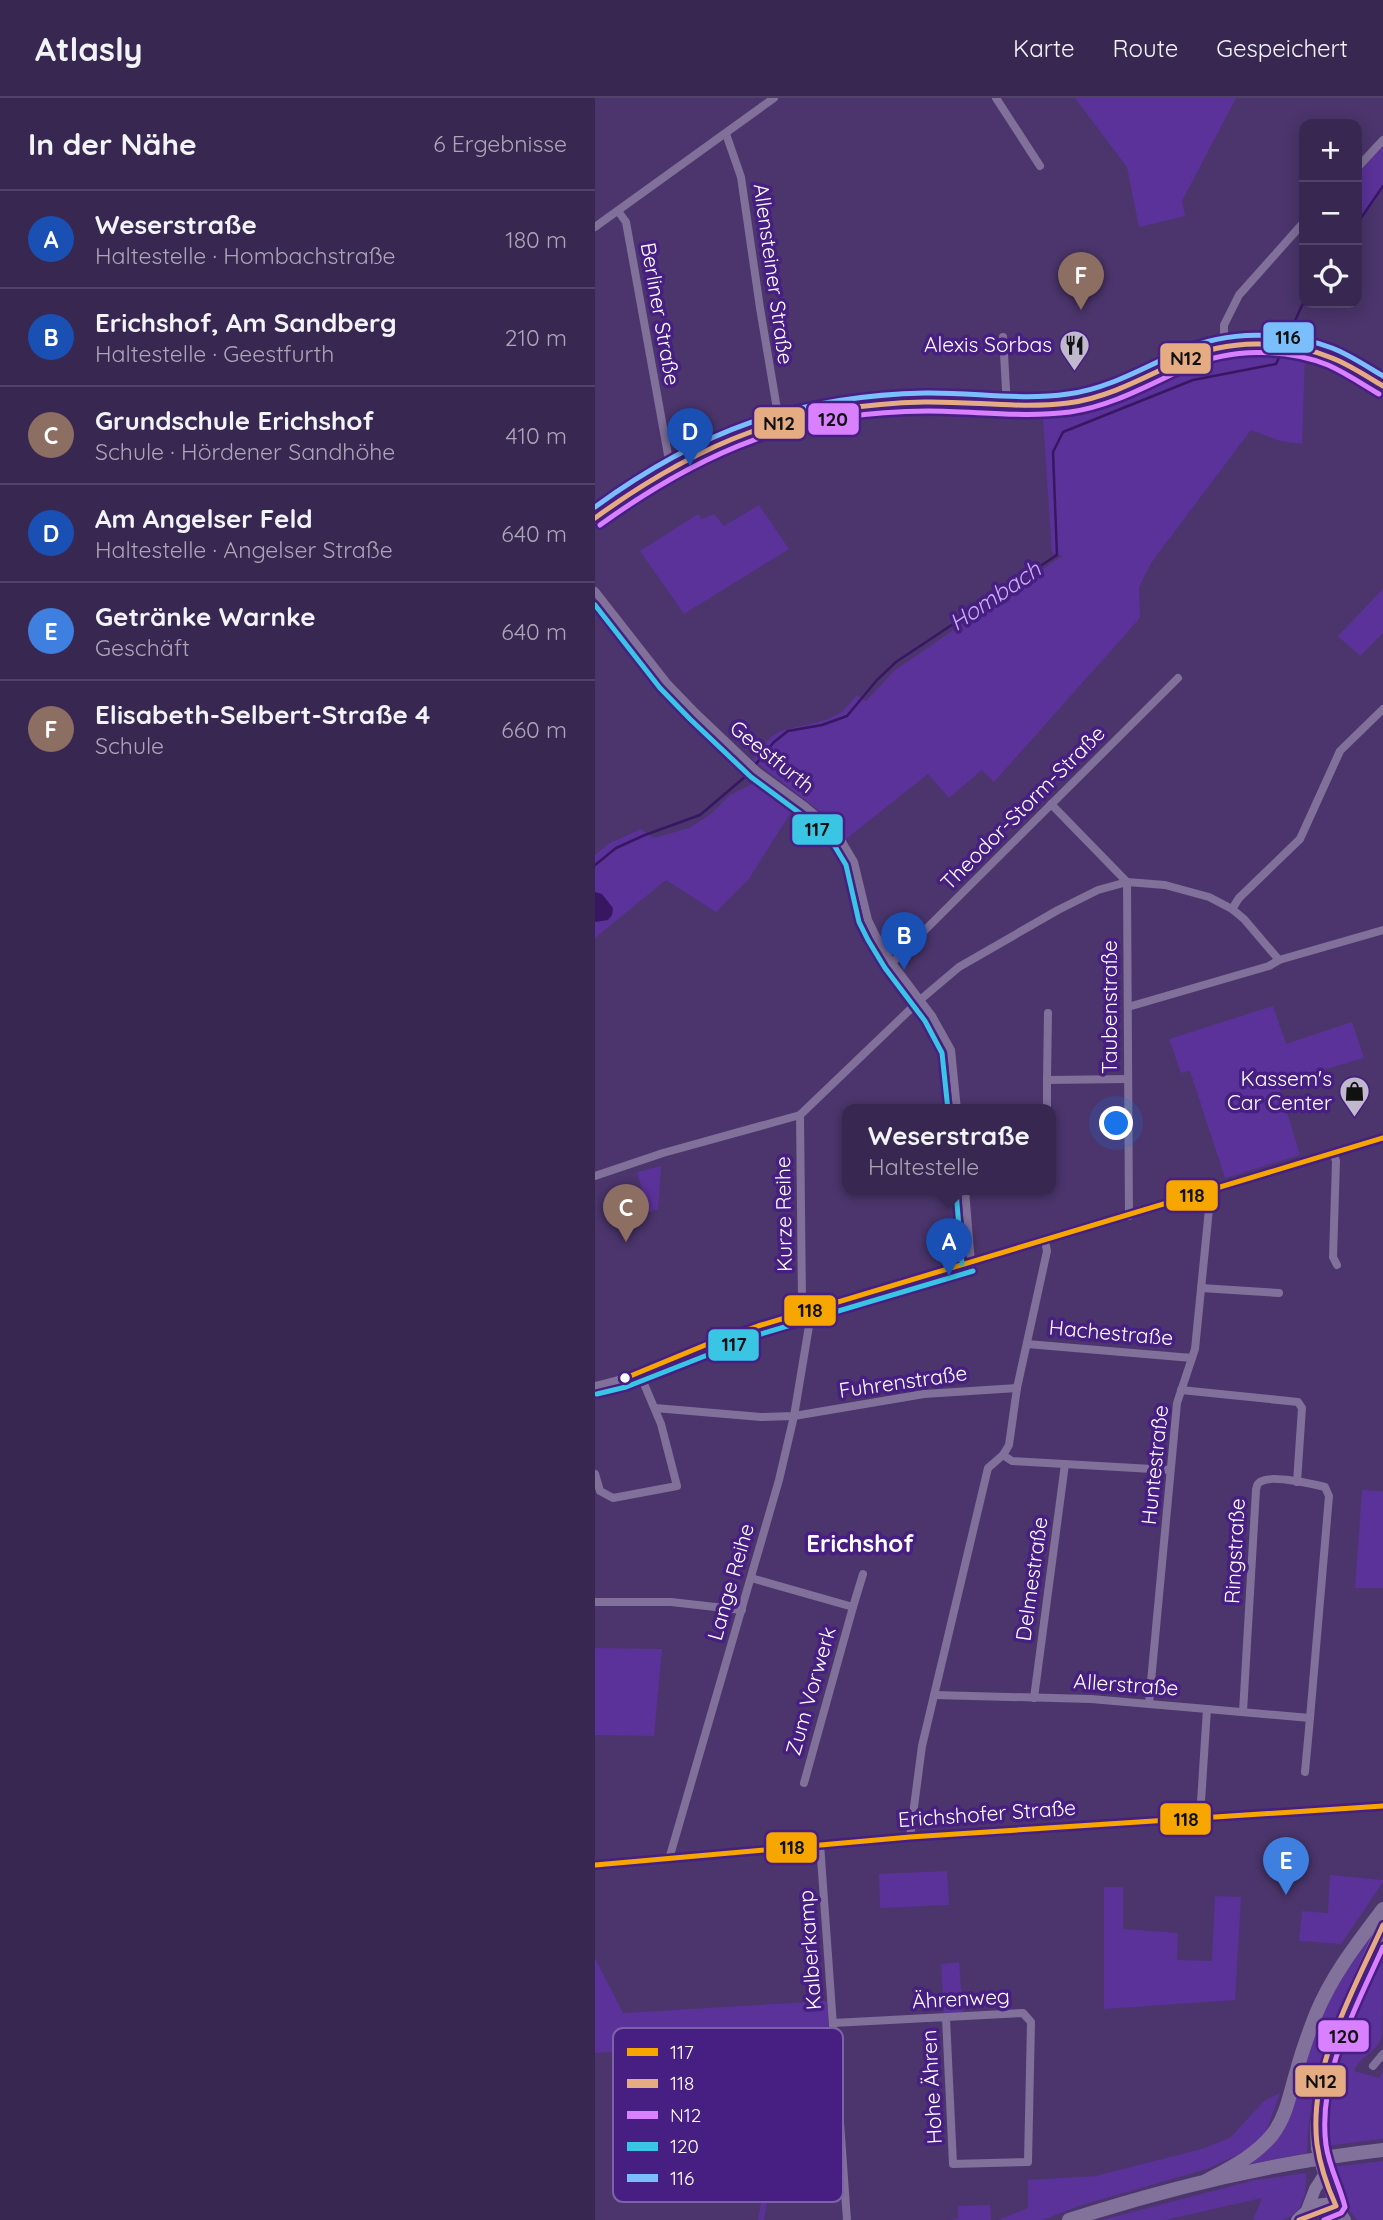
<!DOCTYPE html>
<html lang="de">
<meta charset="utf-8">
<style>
body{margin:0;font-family:Quicksand,sans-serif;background:#43345b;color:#f1f3f6}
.controls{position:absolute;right:21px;top:21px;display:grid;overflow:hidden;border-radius:14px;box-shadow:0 4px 18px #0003}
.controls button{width:63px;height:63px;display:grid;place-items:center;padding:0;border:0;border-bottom:2px solid #524468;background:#382851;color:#f1f3f6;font:35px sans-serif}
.you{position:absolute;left:522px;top:1026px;width:24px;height:24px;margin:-18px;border:5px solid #fff;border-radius:50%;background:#1a73e8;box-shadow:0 0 0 10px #1a73e833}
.badge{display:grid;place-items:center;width:46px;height:46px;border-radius:50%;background:#c0b8cc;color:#fff;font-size:23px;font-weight:700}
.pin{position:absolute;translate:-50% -58px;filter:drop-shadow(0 2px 4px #0008)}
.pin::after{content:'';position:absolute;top:37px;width:24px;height:21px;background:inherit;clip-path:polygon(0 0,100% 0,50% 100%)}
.popup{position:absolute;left:247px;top:1006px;width:214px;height:91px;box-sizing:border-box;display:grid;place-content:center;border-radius:14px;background:#382851;filter:drop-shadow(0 2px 5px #0005);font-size:23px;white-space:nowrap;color:#aba6b7}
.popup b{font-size:26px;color:#f1f3f6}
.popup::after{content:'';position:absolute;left:50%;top:100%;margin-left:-14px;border:14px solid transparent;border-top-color:#382851}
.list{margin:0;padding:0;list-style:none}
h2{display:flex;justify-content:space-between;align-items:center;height:91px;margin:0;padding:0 28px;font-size:30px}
h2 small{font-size:23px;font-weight:400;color:#aba6b7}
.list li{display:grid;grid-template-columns:46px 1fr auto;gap:21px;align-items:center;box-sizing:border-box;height:98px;padding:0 28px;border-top:2px solid #524468}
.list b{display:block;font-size:26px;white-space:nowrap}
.list p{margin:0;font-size:23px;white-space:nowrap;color:#aba6b7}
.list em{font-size:23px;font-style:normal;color:#aba6b7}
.icon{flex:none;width:38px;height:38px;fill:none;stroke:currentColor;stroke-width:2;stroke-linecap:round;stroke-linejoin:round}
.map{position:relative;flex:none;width:788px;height:2122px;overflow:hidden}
header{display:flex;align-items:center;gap:42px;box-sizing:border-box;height:98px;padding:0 35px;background:#382851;border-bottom:2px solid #524468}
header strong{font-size:33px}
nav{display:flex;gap:38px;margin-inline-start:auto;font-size:24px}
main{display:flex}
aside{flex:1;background:#382851}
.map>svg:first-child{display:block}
</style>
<header>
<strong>Atlasly</strong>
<nav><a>Karte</a><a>Route</a><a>Gespeichert</a></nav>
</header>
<main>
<aside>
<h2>In der Nähe<small>6 Ergebnisse</small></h2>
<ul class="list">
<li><span class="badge" style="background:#1a4fb4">A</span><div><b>Weserstraße</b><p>Haltestelle · Hombachstraße</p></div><em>180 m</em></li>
<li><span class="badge" style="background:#1a4fb4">B</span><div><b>Erichshof, Am Sandberg</b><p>Haltestelle · Geestfurth</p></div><em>210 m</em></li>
<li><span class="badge" style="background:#8d6e63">C</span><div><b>Grundschule Erichshof</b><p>Schule · Hördener Sandhöhe</p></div><em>410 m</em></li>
<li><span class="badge" style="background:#1a4fb4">D</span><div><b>Am Angelser Feld</b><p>Haltestelle · Angelser Straße</p></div><em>640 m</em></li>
<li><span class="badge" style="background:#3f7fe0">E</span><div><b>Getränke Warnke</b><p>Geschäft</p></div><em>640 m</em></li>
<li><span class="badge" style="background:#8d6e63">F</span><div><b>Elisabeth-Selbert-Straße 4</b><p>Schule</p></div><em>660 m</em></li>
</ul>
</aside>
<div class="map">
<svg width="788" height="2122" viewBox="0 0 788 2122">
<rect width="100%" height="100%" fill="#4b356c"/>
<g fill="#5b3299">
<path d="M480,0h161l-54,103 3,15 -46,11 -12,-60z"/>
<path d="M788,48v43l-26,38v-53z"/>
<path d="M658,253l52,5 -3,88 -22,-3 -29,-11 -100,133 -12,24 1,31 -146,164 -12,-12 -33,28 -21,-24 -82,65 -16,-20 -77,-59 18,-23 9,-6 46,-11 16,-8 15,-17 9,6 29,-31 167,-114 -10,-3 -9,-135c22,-6 46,-11 67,-19 51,-18 88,-42 143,-48z"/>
<path d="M164,407l30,44 -105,65 -44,-63 58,-37 4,5 12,-5 10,12z"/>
<path d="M788,491v44l-23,23 -22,-20z"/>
<path d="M159,685l37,29 -42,67 -33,33 -50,-32 -71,58v-83l13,-11 33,-15 13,9 35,-10 22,-14 19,-19z"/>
<path d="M678,908l13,38 66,-22 12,36 -86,25 22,72 -75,23 -35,-107 -9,2 -12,-34z"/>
<path d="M66,1068l-3,43 -9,3 -12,-40z"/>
<path d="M767,1392l21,1v97h-28z"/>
<path d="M0,1550l67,1 -8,87 -59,-1z"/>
<path d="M352,1773l2,34 -69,3 -1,-34z"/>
<path d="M735,1777l53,5v2l-42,62 -42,-3 3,-30 26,2z"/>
<path d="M509,1789h19v42l55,4 -1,27 35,1 3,-65 26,1 -6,103 -131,9z"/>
<path d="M781,1829c-33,72 -68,144 -69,226l-67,13 27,-20 59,-143z"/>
<path d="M788,1845c0,20 0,78 -1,94 -5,15 -22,19 -28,34l26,7 3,-9v70l-57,7c-11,-59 32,-149 57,-203z"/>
<path d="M0,1860l28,55 204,-12 3,44 -37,3 -29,172h-6l30,-178 -193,11z"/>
<path d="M364,1864l4,51 -19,1 -3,-50z"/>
<path d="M685,1995l-15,42 -17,15 -41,19 -125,36 -40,15h-44l30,-12v-28l68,-4 109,-28 26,-11 33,-36z"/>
<path d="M788,2063v59h-26c-16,-19 -20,-29 -26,-53z"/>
<path d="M711,2075c1,18 -2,42 -24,47 -9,0 -20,0 -29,0l9,-22 -97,22h-63l153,-40z"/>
<path d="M395,2107l1,15h-44l11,-1v-13z"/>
</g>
<path fill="#371762" d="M0,794l7,2 11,14 -1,7 -4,5 -13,2z"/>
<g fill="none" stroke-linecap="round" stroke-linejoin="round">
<g stroke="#371762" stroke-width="2.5">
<path d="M762,126l26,-38"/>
<path d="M690,245l19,-42"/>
<path d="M0,767l21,-17 29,-13 55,-20 46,-39 28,-34 14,-11 34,-6 25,-9 30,-36 19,-18 161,-107 -4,-103 10,-20 130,-52 83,-16 7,-15"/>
</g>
<g stroke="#81709a" stroke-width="8">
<path d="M401,0l44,68"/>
<path d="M131,36l15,43 19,131 19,113"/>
<path d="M762,70l26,-28"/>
<path d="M23,113l8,11 44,244"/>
<path d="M0,129l179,-129"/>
<path d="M408,239l4,69"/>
<path d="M629,250v-23l15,-30 65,-73"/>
<path d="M0,493l72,92 29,30 61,58 49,36 26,22 9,11 13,22 14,58 8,16 16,27 40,53 19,34 6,60"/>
<path d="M456,706l76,78 2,334"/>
<path d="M637,811l7,-11 61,-59 40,-88 43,-42"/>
<path d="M297,865l286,-285"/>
<path d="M533,909l141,-41 10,-6"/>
<path d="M453,915l-1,67 81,-1"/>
<path d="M452,982v30"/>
<path d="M738,1055l3,8 -3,96 4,8"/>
<path d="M0,1078l68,-23 137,-38 120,-115 39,-33 99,-57 40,-20 29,-8 38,3 44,12 23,12 12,10 35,41 104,-30"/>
<path d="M370,1092l6,73"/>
<path d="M606,1190l78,5"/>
<path d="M432,1246l165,14"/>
<path d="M0,1288l28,-7 92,-38 43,-15 625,-188"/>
<path d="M586,1292l117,12 4,6 -5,74"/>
<path d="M60,1310l106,9 33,-1 130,-22 93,-6"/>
<path d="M408,1357l9,6 158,9"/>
<path d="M0,1376l5,17 13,7 64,-12 -16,-62 -22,-52"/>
<path d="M156,1480l102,29 10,-33"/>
<path d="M0,1504h76l71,8"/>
<path d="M339,1597l157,4 116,10 -7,108"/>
<path d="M439,1600l31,-234"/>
<path d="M554,1605l28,-300 18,-54 14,-140 -2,-18"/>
<path d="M612,1611l103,9 -5,54"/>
<path d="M648,1614l13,-222c1,-5 1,-7 6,-9 11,-6 50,3 63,6l4,9 -19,222"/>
<path d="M209,1685l49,-176"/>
<path d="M315,1739l12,-91 66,-278 15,-13 6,-10 8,-57 30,-137 -2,-10"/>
<path d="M225,1746l27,376"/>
<path d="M74,1761l110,-379 15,-64 15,-90 -7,-24 -2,-187"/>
<path d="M0,1767l315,-28 473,-31"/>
<path d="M238,1925l190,-10 8,9 -3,140 -75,2 -7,-146"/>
<path d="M778,1968l10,-12"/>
</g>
<g stroke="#86769e" stroke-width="12">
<path d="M0,420c100,-78 205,-117 332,-116 48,0 95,8 143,1 31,-4 60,-19 89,-32 12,-5 25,-13 38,-17 40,-12 92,-14 131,2 19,7 37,20 55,30"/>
<path d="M712,2112l8,-21 9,-14"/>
<path d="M702,2122c11,-11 23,-21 39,-14"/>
</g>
<g stroke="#7f6f97" stroke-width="12">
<path d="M722,2050c-6,-80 36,-153 66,-223"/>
<path d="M727,2069l14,39 9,14"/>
</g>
<g stroke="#82719a" stroke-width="14">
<path d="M611,2083c24,-13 49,-25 66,-46 15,-19 18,-43 25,-65 5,-19 12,-38 19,-56 16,-39 42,-72 67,-105"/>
<path d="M474,2122c102,-33 207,-58 314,-70"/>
</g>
<path stroke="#7f6f97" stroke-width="12" d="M722,2050l5,19"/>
<defs>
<g id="bus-1">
<path d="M28,1281l92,-38 43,-15 625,-188"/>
<path d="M0,1767l315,-28 473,-31"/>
</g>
<g id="bus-2">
<path d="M0,420c106,-77 198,-113 329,-116 48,-1 96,7 144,1 40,-5 77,-26 114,-43 44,-21 104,-21 150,-2 18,7 34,18 51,28"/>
<path d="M704,2122l37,-14c-9,-20 -16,-40 -19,-62 -9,-76 36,-152 66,-219"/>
</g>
<g id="bus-3">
<path d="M5,427c104,-75 198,-114 328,-114 47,0 95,7 142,1 43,-6 80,-28 118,-45 42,-19 98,-19 140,-2 18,8 34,19 51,29"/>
<path d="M729,2122l17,-7 4,-6c-5,-21 -16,-40 -19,-62 -9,-69 30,-137 57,-198"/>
</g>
<g id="bus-4">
<path d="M0,507l65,83 30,31 61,58 50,37 33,31 12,20 13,57 9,18 17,28 40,53 17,32 6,57"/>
<path d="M361,1093l6,73"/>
<path d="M2,1296l29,-7 135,-53 212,-63"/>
</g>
<path id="bus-5" d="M0,409c104,-76 200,-111 330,-114 47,-1 95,8 143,1 40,-5 77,-27 113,-43 46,-21 105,-20 151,-3 18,7 34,18 51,28"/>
</defs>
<use href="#bus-1" stroke="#471e82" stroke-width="10"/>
<use href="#bus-2" stroke="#471e82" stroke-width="10"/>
<use href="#bus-3" stroke="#471e82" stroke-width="10"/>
<use href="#bus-4" stroke="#471e82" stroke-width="10"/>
<use href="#bus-5" stroke="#471e82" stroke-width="10"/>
<use href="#bus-1" stroke="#f7a600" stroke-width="5"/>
<use href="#bus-2" stroke="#e5ac83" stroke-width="5"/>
<use href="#bus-3" stroke="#d880ff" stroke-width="5"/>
<use href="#bus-4" stroke="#3ac5e4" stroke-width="5"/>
<use href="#bus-5" stroke="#7abffc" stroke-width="5"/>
</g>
<defs>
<symbol id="restaurant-pin" viewBox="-11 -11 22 30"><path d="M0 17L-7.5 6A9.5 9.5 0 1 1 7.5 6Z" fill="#c0b8cc" stroke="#471e82"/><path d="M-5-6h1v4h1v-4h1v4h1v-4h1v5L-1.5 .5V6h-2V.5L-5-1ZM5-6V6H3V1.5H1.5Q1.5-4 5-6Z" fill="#111"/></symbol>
<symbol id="shop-pin" viewBox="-11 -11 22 30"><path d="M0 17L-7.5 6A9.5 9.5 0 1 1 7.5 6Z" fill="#c0b8cc" stroke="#471e82"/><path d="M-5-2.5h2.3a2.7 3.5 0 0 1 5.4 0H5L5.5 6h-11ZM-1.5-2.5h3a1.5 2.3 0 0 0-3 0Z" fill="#111"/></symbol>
</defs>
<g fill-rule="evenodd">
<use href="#restaurant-pin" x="462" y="230" width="35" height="47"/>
<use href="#shop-pin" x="742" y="976" width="35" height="47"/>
</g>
<circle fill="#fff" stroke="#471e82" stroke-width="2.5" cx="30" cy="1280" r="6"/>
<g text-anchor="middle" stroke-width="7" stroke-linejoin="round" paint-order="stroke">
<g font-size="21" fill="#fff" stroke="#471e82">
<text transform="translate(178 176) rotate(82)" y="7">Allensteiner Straße</text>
<text transform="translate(65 216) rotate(80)" y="7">Berliner Straße</text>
<text transform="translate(177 659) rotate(39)" y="7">Geestfurth</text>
<text transform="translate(428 710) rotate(-45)" y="7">Theodor-Storm-Straße</text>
<text transform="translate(515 909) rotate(-90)" y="7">Taubenstraße</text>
<text transform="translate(189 1116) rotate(-91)" y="7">Kurze Reihe</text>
<text transform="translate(516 1235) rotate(5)" y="7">Hachestraße</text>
<text transform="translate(308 1284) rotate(-8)" y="7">Fuhrenstraße</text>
<text transform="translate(560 1367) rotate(-84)" y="7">Huntestraße</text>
<text transform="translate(640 1453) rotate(-87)" y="7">Ringstraße</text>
<text transform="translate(437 1481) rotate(-82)" y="7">Delmestraße</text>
<text transform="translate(136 1484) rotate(-74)" y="7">Lange Reihe</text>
<text transform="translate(531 1587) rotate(4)" y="7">Allerstraße</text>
<text transform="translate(216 1593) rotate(-74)" y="7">Zum Vorwerk</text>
<text transform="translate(392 1716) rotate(-4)" y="7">Erichshofer Straße</text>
<text transform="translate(215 1852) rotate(-94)" y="7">Kalberkamp</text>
<text transform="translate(366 1901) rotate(-3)" y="7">Ährenweg</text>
<text transform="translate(337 1989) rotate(-93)" y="7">Hohe Ähren</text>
</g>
<g font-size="21" fill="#fff" stroke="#471e82" text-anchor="end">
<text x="457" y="254">Alexis Sorbas</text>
<text x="737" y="988">Kassem's<tspan x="737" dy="24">Car Center</tspan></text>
</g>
<g font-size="23" font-style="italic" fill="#c9aff1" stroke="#471e82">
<text transform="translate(400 498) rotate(-34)" y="8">Hombach</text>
</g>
<g font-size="24" font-weight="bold" fill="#fff" stroke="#471e82">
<text x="265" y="1454">Erichshof</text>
</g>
</g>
<rect x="18" y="1930" width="230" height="174" rx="10" fill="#471e82" stroke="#7e62a8" stroke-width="2"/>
<rect x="32" y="1950" width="31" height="8" fill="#f7a600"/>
<rect x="32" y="1981" width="31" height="9" fill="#e5ac83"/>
<rect x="32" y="2013" width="31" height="8" fill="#d880ff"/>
<rect x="32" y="2044" width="31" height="9" fill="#3ac5e4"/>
<rect x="32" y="2076" width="31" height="8" fill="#7abffc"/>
<g font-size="19" fill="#fff">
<text x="75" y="1961">117</text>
<text x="75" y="1992">118</text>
<text x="75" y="2024">N12</text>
<text x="75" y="2055">120</text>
<text x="75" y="2087">116</text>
</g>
<g stroke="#471e82" stroke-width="2.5">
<rect x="667" y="223" width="53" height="33" rx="7" fill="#7abffc"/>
<rect x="564" y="244" width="53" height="33" rx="7" fill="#e5ac83"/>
<rect x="212" y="304" width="53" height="34" rx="7" fill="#d880ff"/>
<rect x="158" y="308" width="53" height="34" rx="7" fill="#e5ac83"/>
<rect x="196" y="715" width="53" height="33" rx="7" fill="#3ac5e4"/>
<rect x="570" y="1081" width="54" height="33" rx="7" fill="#f7a600"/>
<rect x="188" y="1196" width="54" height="33" rx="7" fill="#f7a600"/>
<rect x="112" y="1230" width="53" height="34" rx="7" fill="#3ac5e4"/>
<rect x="564" y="1704" width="53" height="34" rx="7" fill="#f7a600"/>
<rect x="170" y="1733" width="53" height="33" rx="7" fill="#f7a600"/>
<rect x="722" y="1921" width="53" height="34" rx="7" fill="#d880ff"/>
<rect x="699" y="1966" width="53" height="34" rx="7" fill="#e5ac83"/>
</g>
<g font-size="19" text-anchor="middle" font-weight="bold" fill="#111">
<text x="693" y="246">116</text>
<text x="591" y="267">N12</text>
<text x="238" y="328">120</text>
<text x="184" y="332">N12</text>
<text x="222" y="738">117</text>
<text x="597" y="1104">118</text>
<text x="215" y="1219">118</text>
<text x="139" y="1253">117</text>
<text x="591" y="1728">118</text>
<text x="197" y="1756">118</text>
<text x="749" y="1945">120</text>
<text x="726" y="1990">N12</text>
</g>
</svg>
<div class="controls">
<button>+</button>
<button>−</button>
<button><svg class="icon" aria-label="locate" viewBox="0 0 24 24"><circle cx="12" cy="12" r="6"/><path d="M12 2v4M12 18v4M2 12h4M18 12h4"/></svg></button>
</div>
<div class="you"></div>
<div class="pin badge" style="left:354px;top:1178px;background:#1a4fb4">A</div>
<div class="popup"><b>Weserstraße</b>Haltestelle</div>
<div class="pin badge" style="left:309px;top:872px;background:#1a4fb4">B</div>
<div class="pin badge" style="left:31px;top:1144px;background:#8d6e63">C</div>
<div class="pin badge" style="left:95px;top:368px;background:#1a4fb4">D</div>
<div class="pin badge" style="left:691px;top:1797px;background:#3f7fe0">E</div>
<div class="pin badge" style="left:486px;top:212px;background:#8d6e63">F</div>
</div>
</main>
